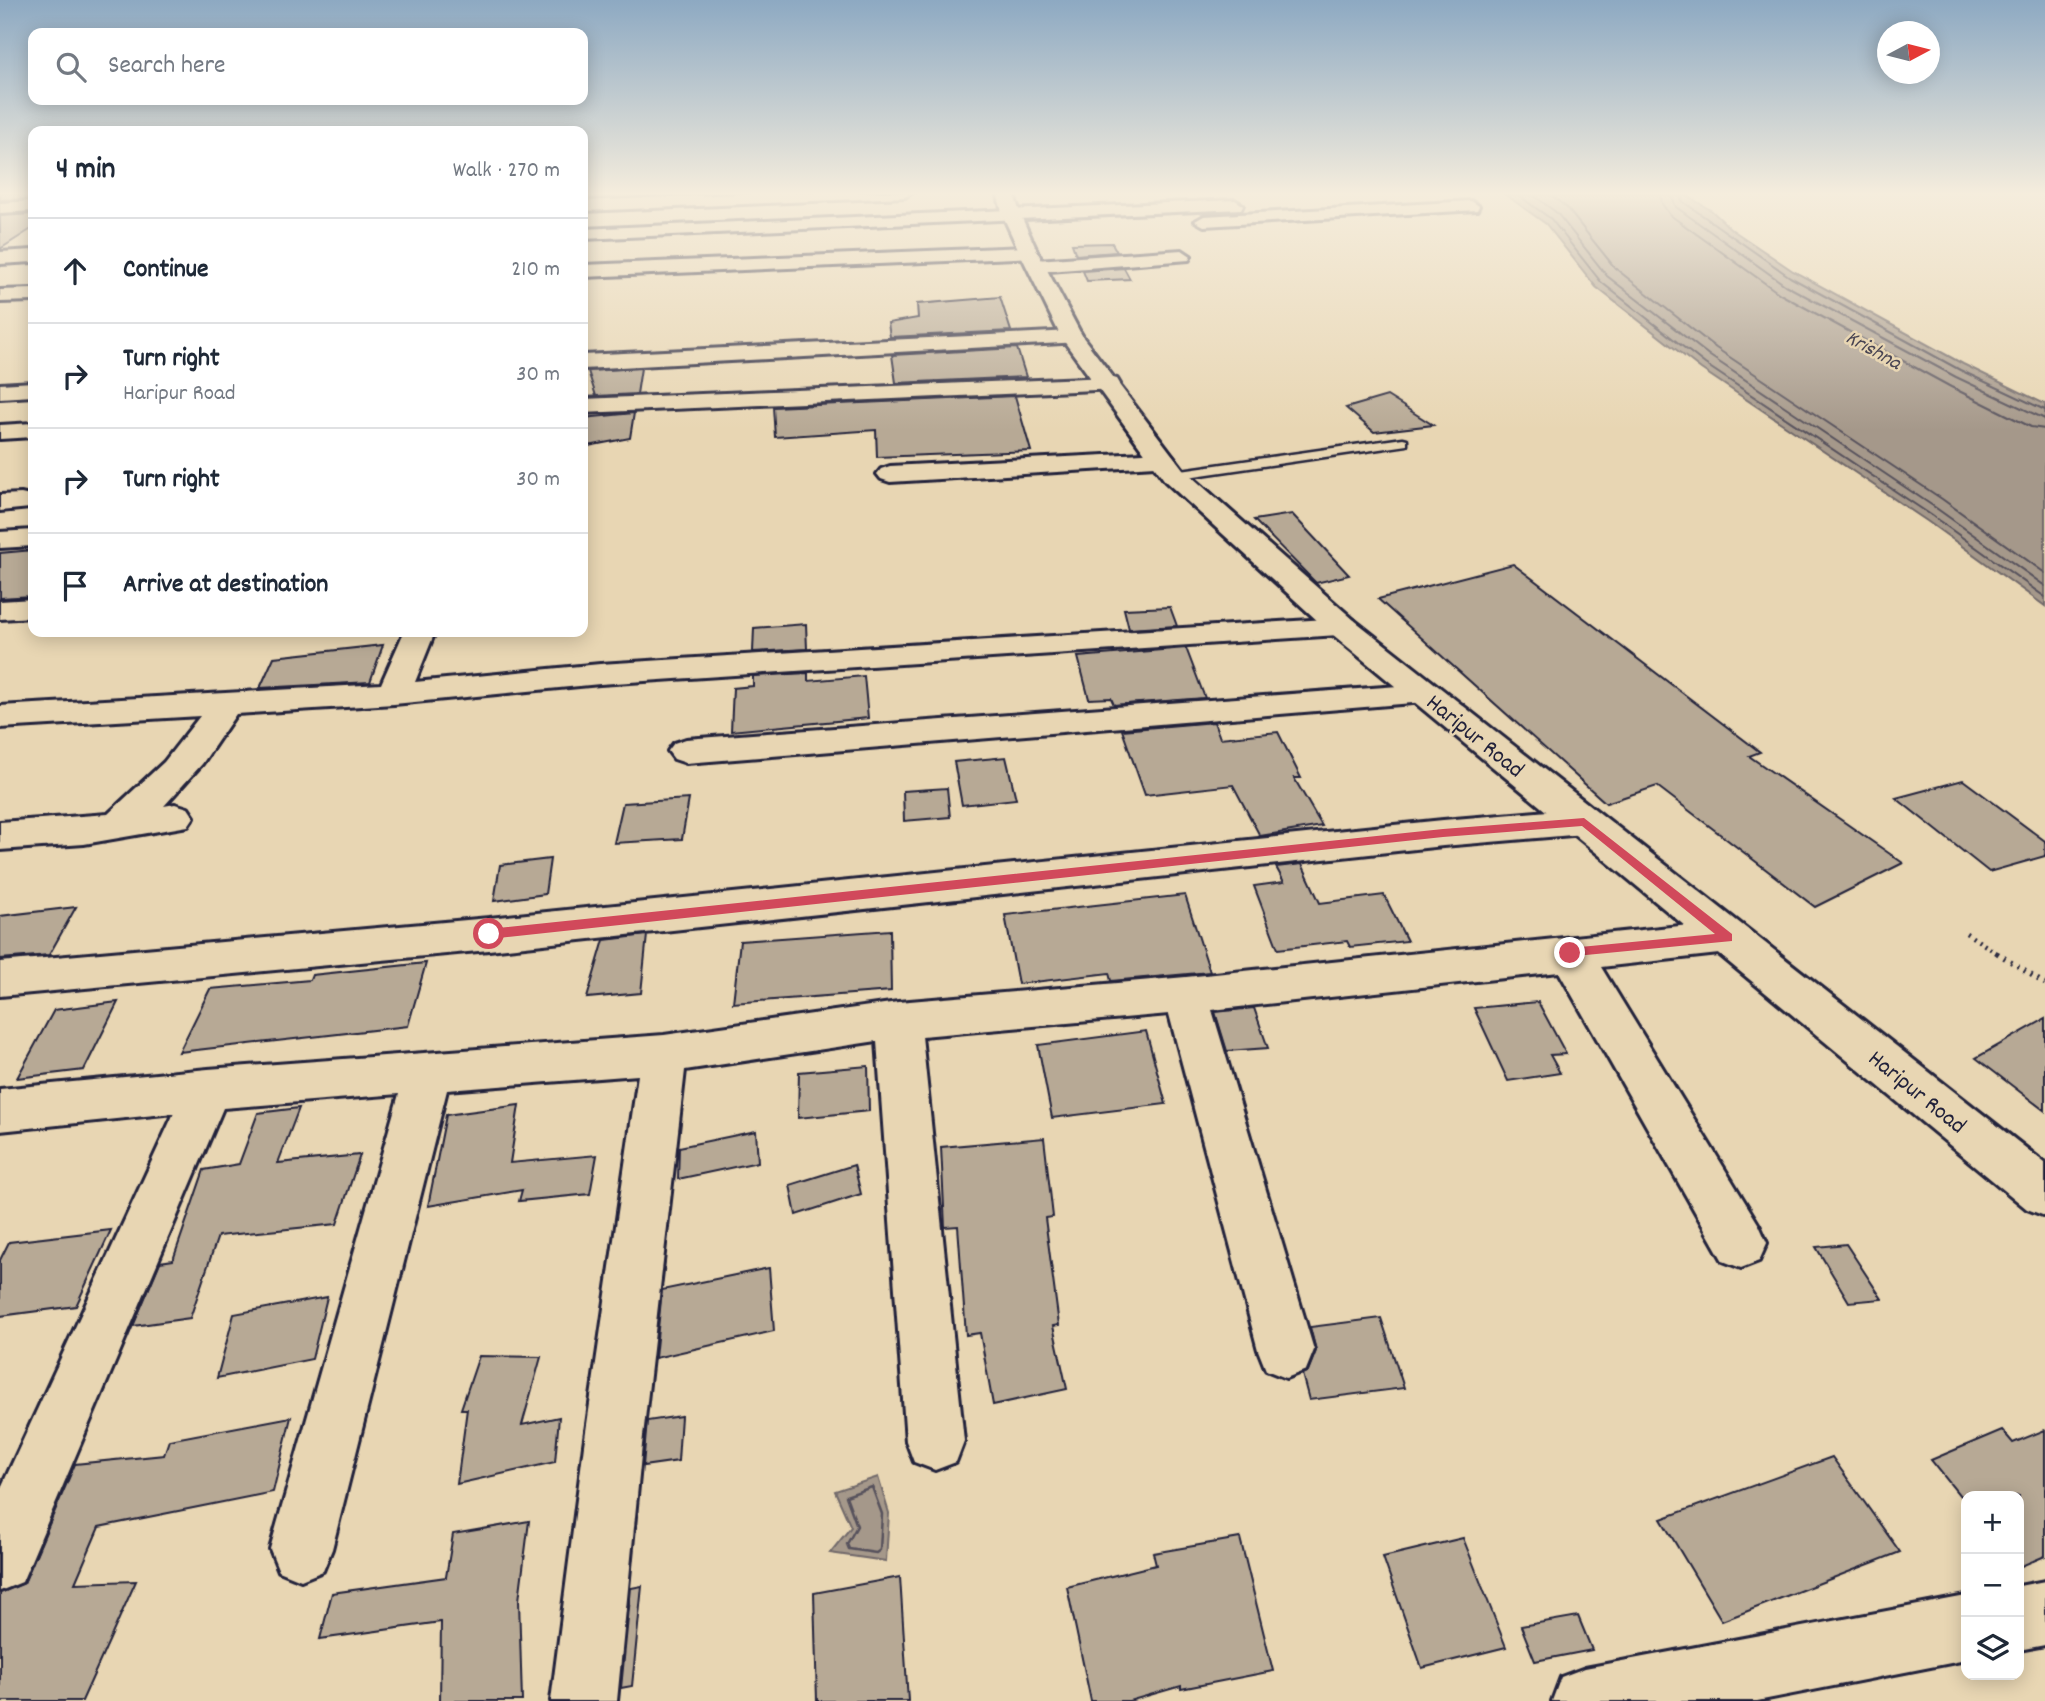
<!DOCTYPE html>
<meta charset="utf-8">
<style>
body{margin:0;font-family:Dekko,sans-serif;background:#f2f2f3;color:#1f2937}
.controls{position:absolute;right:21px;bottom:21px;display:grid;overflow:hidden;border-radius:14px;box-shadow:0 4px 18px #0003}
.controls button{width:63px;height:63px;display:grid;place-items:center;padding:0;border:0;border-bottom:2px solid #e0e1e3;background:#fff;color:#1f2937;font:35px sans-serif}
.compass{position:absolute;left:1877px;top:21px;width:63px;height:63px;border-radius:50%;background:#fff;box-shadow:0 4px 18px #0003;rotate:83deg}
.stop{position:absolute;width:21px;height:21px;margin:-16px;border:5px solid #d1495b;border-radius:50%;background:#fff}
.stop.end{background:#d1495b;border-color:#fff;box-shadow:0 2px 7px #0008}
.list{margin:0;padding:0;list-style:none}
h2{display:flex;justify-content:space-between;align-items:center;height:91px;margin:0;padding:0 28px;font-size:30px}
h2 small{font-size:23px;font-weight:400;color:#747a83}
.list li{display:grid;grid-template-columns:46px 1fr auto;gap:21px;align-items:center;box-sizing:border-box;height:105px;padding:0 28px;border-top:2px solid #e0e1e3}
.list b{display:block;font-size:26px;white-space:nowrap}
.list p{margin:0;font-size:23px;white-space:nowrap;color:#747a83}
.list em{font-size:23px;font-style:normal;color:#747a83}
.icon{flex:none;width:38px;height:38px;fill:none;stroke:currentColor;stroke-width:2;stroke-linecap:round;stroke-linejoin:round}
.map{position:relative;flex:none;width:2045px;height:1701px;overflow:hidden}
.search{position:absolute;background:#fff;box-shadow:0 4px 18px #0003;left:28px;top:28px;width:560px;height:77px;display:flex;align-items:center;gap:18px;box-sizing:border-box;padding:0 24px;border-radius:14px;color:#747a83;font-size:26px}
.panel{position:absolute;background:#fff;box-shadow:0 4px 18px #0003;left:28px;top:126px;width:560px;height:511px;border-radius:14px}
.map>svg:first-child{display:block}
</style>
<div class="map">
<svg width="2045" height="1701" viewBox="0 0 2045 1701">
<rect width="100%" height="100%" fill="#e8d6b3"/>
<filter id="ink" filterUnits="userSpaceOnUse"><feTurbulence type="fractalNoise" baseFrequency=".0143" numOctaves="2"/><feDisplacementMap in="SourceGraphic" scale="14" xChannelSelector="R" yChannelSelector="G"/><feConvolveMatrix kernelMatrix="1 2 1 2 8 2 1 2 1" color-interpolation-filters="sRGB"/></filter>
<g filter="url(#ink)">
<g fill="#a5988a" stroke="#71696a" stroke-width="2">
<path d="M1502,192h179l31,19 19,18 62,42 170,93 82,40v202l-118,-85 -226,-152 -105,-82 -50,-63z"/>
<path d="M878,1477l11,36 -3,48 -56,-8 21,-26 -16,-36z"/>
</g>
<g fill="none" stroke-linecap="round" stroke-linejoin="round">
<g stroke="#56515b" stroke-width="2">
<path d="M1514,192l37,27 50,63 104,82 226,151 114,82"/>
<path d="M1529,192l28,21 50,63 103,80 226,152 109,78"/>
<path d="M1547,192l19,15 49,61 101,80 226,151 103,74"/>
<path d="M1660,192l2,12 8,11 110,79 171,93 80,40 14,2"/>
<path d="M1670,192l6,15 109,78 171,92 89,42"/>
<path d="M1679,192l3,9 108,76 170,93 85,40"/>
</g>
<path stroke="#56515b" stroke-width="2.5" d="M872,1487l10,27 -2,36 -4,3 -27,-4 -2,-5 10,-18 -11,-30z"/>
</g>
<g fill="#b7a995" stroke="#22223b" stroke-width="2">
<path d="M0,192h33v7l-33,1z"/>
<path d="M33,214v14l-33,21v-33z"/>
<path d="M1112,243l5,9 -41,3 -4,-11z"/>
<path d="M1124,268l6,11 -43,2 -4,-10z"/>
<path d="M1000,297l11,34 -121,6 -2,-14 30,-5 -1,-14z"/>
<path d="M1017,348l9,29 -130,6 -4,-28z"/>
<path d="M641,368l-4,26 -41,2 -8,-25z"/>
<path d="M1015,396l16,55 -154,6 -1,-27 -101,7 -2,-30z"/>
<path d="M1387,396l46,29 -59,7 -28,-24z"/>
<path d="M634,413l-4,25 -47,9v-29z"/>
<path d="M1292,514l57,61 -33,8 -62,-63z"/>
<path d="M33,550v46l-33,2v-45z"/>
<path d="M1513,564l247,188 -11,4 154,107 -88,44 -158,-121 -51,17 -228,-204z"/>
<path d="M1170,607l7,19 -48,3 -5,-20z"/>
<path d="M806,624l1,25 -54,3 1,-24z"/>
<path d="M383,645l-13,37 -110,6 14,-31z"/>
<path d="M1186,648l19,50 -91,7 -3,-7 -22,1 -11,-42z"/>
<path d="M808,673v8l56,-5 4,42 -137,13 2,-43 20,-2v-10z"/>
<path d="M1214,722l6,16 58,-6 23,46h-7l28,48 -62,10 -27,-51 -88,10 -23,-65z"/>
<path d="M1006,757l10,42 -54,6 -8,-43z"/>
<path d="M1963,780l82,61v15l-56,16 -93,-74z"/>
<path d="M947,788l3,29 -46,4 -1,-30z"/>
<path d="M689,799l-7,40 -68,4 9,-40z"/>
<path d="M550,859l-5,35 -51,7 6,-36z"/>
<path d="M1302,864l18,39 64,-8 23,46 -57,6 -3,-6 -69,8 -24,-63 30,-4 -8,-15z"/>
<path d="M1185,895l25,77 -99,9 -2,-8 -91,11 -13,-69z"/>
<path d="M76,907l-27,48 -49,4v-43z"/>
<path d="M890,930l1,61 -158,12 7,-62z"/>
<path d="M647,935l-6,58 -54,5 17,-58z"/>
<path d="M426,963l-18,63 -229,26 31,-63 100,-9 2,-5z"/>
<path d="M118,1002l-34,68 -67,8 37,-68z"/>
<path d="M1538,1002l28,52 -16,1 10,18 -52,8 -34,-73z"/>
<path d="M1254,1008l14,40 -41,3 -12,-39z"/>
<path d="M2045,1019v92l-69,-53z"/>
<path d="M1146,1031l20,73 -114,14 -14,-73z"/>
<path d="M868,1066l1,45 -71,7 1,-46z"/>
<path d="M519,1105l-9,58 87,-8 -7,39 -71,7 3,-11 -94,16 18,-91z"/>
<path d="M299,1108l-21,55 82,-8 -23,69 -119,12 -28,82 -57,8 27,-64 13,-2 31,-90 35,-6 19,-51z"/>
<path d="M756,1131l2,31 -80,17 1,-32z"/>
<path d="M1044,1138l9,79 -8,1 14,107 -6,1 14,63 -74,16 -13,-72 -14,2 -8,-109 -13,1 -4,-80z"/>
<path d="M854,1165l7,29 -65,21 -6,-30z"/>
<path d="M111,1230l-35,76 -76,10v-56l9,-18z"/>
<path d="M1846,1244l36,55 -33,3 -33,-55z"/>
<path d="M769,1268l5,63 -119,27 7,-68z"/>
<path d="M327,1297l-15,62 -95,19 17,-64z"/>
<path d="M1381,1318l23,70 -95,12 -7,-26 6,-3 8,-20 -6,-24z"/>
<path d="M479,1356l62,1 -19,68 37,-8 -4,45 -98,22 10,-75h-6z"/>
<path d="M681,1416l-3,45 -35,5 4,-45z"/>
<path d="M291,1417l-18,75 -174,35 -24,56 61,-2 -54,120h-82v-108l24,-10 51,-119 89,-9 5,-15z"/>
<path d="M2002,1430l11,13 32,-13v126l-26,11v-71h-59l-29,-36z"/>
<path d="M1832,1457l68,95 -178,69 -61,-102z"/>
<path d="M529,1521l-10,79 3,101h-82l1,-79 -121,17 12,-46 114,-16 7,-43z"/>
<path d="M1240,1538l33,133 -92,18v-3l-52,15h-38l-24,-114 89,-22 -3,-12z"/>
<path d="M1463,1538l43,109 -84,21 -39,-111z"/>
<path d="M900,1577l8,124h-91l-3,-108z"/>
<path d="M642,1586l-10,100 -11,2 10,-100z"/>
<path d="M1578,1616l14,34 -57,11 -14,-35z"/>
</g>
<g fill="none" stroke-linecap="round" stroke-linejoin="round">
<defs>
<path id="lane" d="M1403,438l4,1v6l-233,34 -6,-4 6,-4z"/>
<g id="street">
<path d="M785,192h128l-8,5 -322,14v-10z"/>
<path d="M1235,200l8,5 -2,4 -658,30v-10z"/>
<path d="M33,201v10l-33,2v-10z"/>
<path d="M1471,201l8,5 -2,4 -273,16 -9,-5 9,-5z"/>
<path d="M1029,247l9,6 -2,4 -453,20v-12z"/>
<path d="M33,250v12l-33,2v-12z"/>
<path d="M1182,250l9,6 -2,4 -153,12 -9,-6 9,-6z"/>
<path d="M33,289v12l-33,1v-12z"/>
<path d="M1072,331l8,1 3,5 -3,5 -497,27v-14z"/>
<path d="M1109,377l8,2 3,5 -3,5 -534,24v-14z"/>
<path d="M33,382v14l-33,2v-14z"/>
<path d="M33,423v14l-33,2v-14z"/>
<path d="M1163,452l9,3 4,5 -4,5 -282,17 -9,-3 -4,-5 4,-5 9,-3z"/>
<path d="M21,494l9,2 3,8 -3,4 -30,3v-16z"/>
<path d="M33,530v16l-33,2v-16z"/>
<path d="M33,599v18l-33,2v-18z"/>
<path d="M1343,618l11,2 5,7 -5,7 -754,50 -206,20 -158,10 -34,50 -38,42 11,-2 13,4 6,9 -6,9 -104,18 -84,6v-28l108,-8 56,-52 36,-46 -200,12v-22l381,-22 23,-52h31l-20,50 185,-18z"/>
<path d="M1425,684l12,3 5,7 -5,7 -751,62 -12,-4 -6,-8 6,-8 12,-4z"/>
<path d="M1584,808l13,4 6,9 -6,9 -13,4 -141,12 -954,104 -489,46v-34l489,-44 954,-98z"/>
<path d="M1728,921l15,5 6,11 -6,11 -15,5 -127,14 158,258 8,18 -8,18 -18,7 -18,-7 -164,-289 -347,38 102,340 -8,20 -20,8 -20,-8 -8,-20 -89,-336 -247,22 42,405 -8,21 -21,8 -21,-8 -8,-21 -29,-400 -192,29 -43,375 -25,256h-66l33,-256 54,-370 -191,15 -115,459 -9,22 -22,9 -22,-9 -9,-22 129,-455 -176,14 -201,474 -22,9v-101l174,-377 -174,18v-42l208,-20 456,-34 234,-33 288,-25z"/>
<path d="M2045,1581v64l-26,5v-64z"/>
<path d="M1966,1596v64l-209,41h-205l9,-24 24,-9z"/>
</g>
<path id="secondary" d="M997,192h16l8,24 17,37 44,83 101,133 171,151 691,543v53l-18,-7 -695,-575 -167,-153 -104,-144 -41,-84 -17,-37z"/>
</defs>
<use href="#lane" stroke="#22223b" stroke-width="5"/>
<use href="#street" stroke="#22223b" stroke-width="6"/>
<use href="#secondary" stroke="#22223b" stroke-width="6"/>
<path stroke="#22223b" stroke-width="4.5" stroke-dasharray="2 5" stroke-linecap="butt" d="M1966,933l34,22"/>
<path stroke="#22223b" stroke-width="5" stroke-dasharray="2 6" stroke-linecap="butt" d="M1997,953l48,31"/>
<use href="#lane" fill="#e8d6b3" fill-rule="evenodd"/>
<use href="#street" fill="#e8d6b3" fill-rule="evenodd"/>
<use href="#secondary" fill="#e8d6b3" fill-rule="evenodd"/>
</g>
</g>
<linearGradient id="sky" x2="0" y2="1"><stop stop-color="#8da9c2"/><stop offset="0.45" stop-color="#f5eddd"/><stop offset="1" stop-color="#f5eddd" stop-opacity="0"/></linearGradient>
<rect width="2045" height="430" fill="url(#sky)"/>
<path fill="#d1495b" d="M1584,818l148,116v7l-167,16 -2,-4 7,-5 145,-14 -133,-108 -139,11 -954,102 -7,-5 7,-5 954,-100z"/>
<g text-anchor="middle" stroke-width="5" stroke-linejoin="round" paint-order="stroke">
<g font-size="21" font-style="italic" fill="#494553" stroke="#e8d6b3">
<text transform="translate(1874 349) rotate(29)" y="7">Krishna</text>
</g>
<g font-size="24" fill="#22223b" stroke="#e8d6b3">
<text transform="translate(1476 735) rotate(39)" y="8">Haripur Road</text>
<text transform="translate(1918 1091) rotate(39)" y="8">Haripur Road</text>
</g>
</g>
</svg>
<div class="controls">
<button>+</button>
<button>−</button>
<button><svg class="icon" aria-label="layers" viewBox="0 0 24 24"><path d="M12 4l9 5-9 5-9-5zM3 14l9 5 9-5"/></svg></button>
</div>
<svg class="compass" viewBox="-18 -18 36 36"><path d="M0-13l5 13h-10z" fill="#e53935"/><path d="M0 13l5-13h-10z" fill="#747a83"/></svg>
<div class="stop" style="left:489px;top:934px"></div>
<div class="stop end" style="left:1570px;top:953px"></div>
<div class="search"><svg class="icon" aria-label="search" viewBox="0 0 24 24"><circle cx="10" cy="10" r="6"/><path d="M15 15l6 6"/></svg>Search here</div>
<section class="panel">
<h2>4 min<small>Walk · 270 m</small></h2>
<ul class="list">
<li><svg class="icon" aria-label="ahead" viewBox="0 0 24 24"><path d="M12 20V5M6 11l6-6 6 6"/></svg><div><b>Continue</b></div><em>210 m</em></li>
<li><svg class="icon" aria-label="right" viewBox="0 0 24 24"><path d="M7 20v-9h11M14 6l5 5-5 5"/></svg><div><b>Turn right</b><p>Haripur Road</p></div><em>30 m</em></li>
<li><svg class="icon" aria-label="right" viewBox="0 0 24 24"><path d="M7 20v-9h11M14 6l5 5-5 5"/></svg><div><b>Turn right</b></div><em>30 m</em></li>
<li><svg class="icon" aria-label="arrive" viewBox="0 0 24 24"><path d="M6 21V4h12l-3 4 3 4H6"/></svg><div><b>Arrive at destination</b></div></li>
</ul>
</section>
</div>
